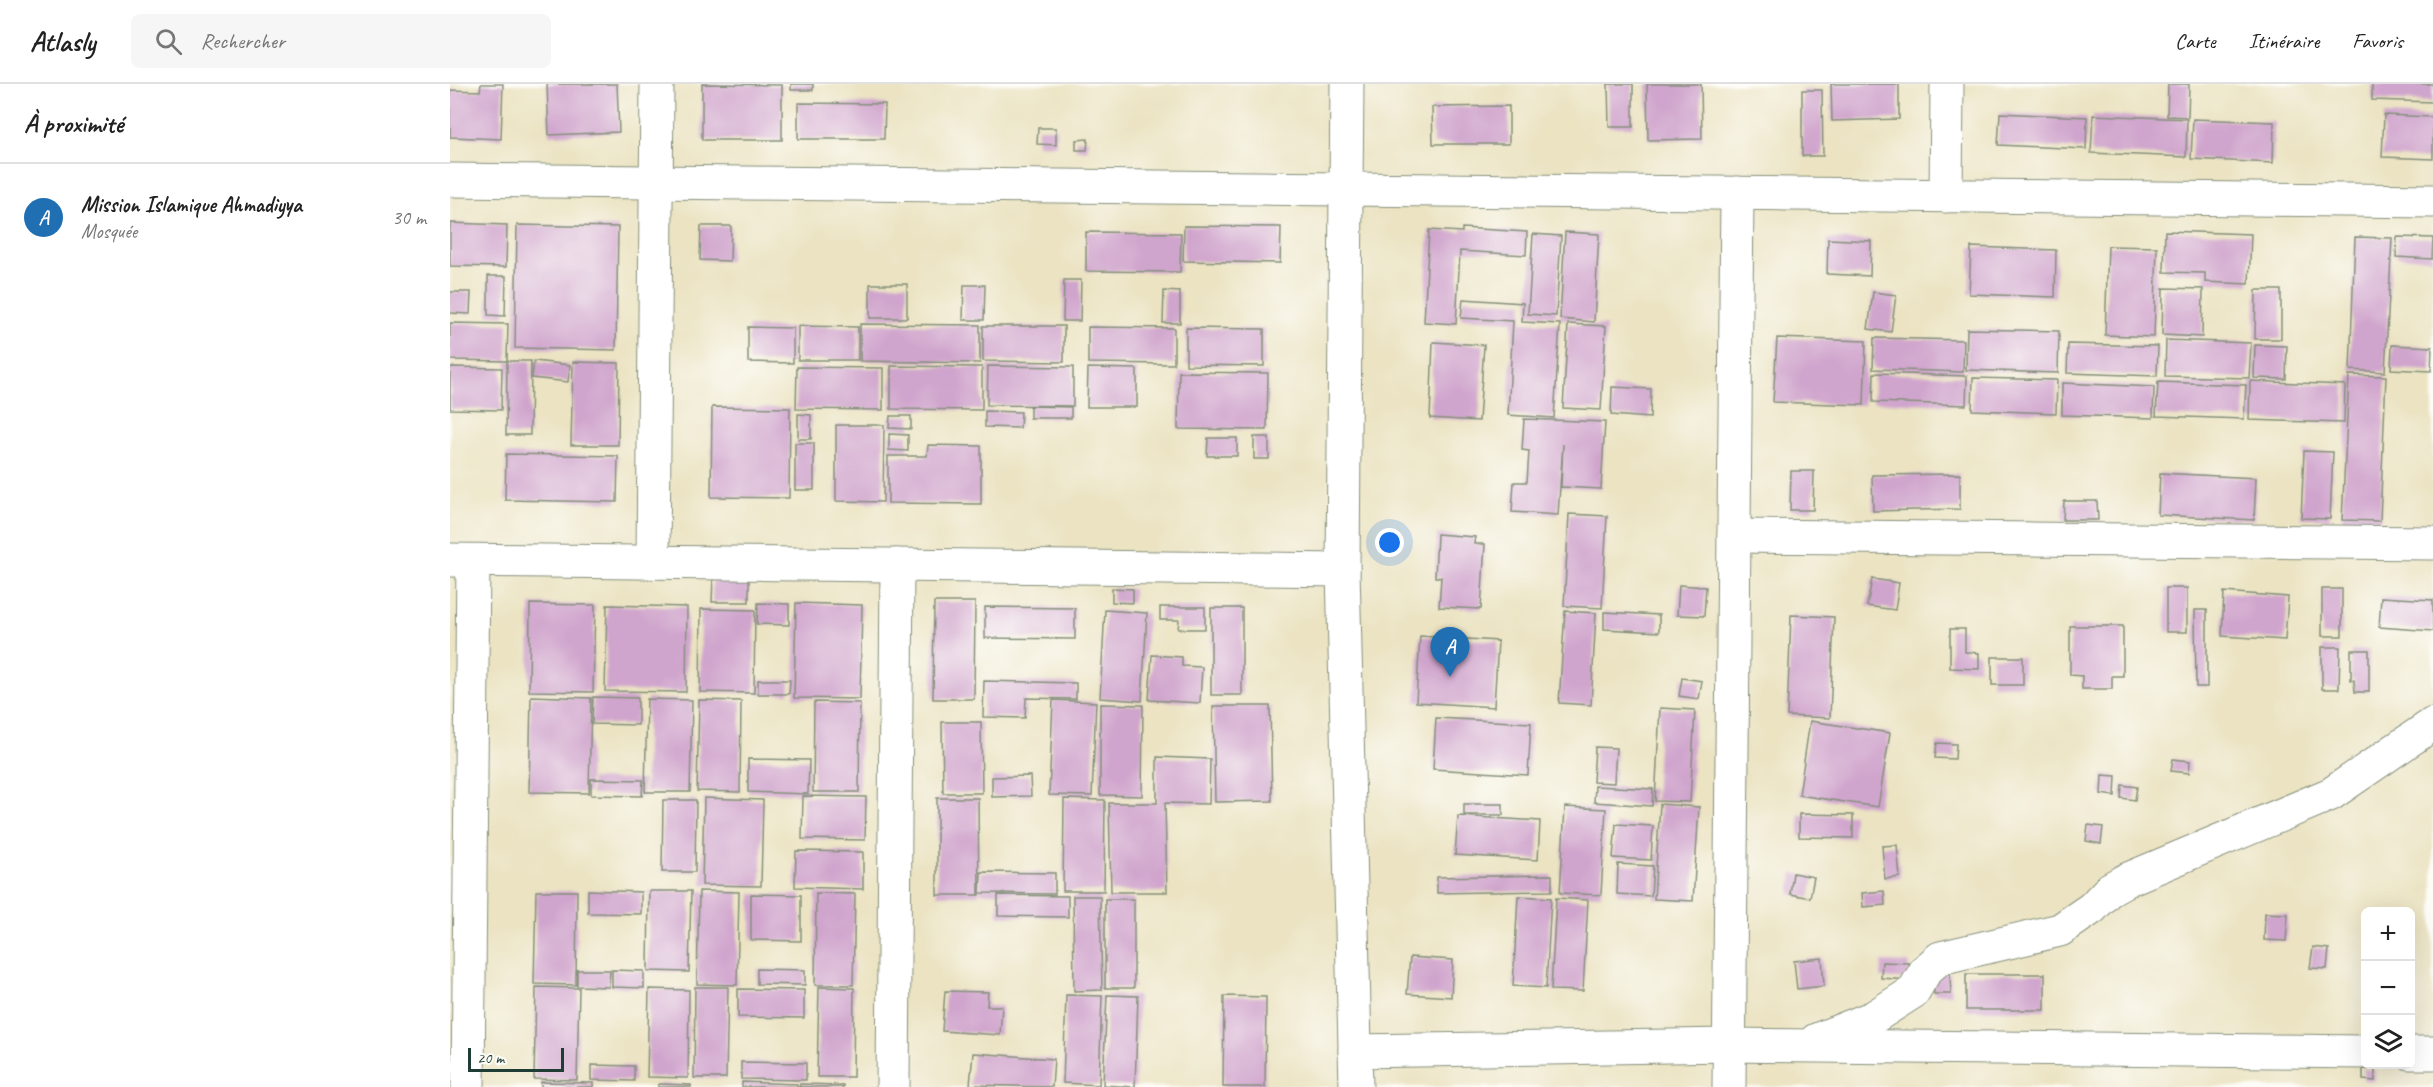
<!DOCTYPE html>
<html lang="fr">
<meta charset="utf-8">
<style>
body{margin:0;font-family:Caveat,sans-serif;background:#f6f6f6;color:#222}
.controls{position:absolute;right:18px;bottom:18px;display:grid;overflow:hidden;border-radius:9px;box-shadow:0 6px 24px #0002}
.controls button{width:54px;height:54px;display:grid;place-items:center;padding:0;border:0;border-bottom:2px solid #e0e0e0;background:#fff;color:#222;font:30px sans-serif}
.scale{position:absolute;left:18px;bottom:15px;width:96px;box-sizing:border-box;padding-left:6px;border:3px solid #1f3d34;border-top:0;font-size:16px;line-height:21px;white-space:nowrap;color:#1f3d34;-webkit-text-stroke:4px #fdfcf7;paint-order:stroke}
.you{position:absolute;left:940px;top:459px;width:21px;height:21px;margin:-15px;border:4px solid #fff;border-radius:50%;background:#1a73e8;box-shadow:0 0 0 9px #1a73e833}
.badge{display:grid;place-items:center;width:39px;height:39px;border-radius:50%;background:#1f6fb2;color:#fff;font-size:20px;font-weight:700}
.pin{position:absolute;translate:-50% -50px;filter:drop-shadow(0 2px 3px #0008)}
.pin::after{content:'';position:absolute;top:32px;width:21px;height:18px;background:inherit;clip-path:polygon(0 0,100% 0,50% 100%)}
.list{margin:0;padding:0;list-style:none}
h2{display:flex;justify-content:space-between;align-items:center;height:78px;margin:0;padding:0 24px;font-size:26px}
h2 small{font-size:20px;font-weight:400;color:#767676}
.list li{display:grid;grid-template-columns:39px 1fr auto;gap:18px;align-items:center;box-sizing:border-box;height:108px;padding:0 24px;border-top:2px solid #e0e0e0}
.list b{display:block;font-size:22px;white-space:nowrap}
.list p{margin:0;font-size:20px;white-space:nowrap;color:#767676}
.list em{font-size:20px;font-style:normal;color:#767676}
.icon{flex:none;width:33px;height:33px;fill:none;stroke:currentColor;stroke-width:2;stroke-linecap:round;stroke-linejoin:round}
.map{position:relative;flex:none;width:1983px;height:1003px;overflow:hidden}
header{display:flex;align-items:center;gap:36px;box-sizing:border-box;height:84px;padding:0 30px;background:#fff;border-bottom:2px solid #e0e0e0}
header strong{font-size:28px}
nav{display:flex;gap:33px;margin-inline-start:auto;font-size:21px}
.search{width:420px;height:54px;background:#f6f6f6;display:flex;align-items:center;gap:15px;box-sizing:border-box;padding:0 21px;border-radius:9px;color:#767676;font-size:22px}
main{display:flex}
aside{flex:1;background:#fff}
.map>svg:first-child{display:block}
</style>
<header>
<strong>Atlasly</strong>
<div class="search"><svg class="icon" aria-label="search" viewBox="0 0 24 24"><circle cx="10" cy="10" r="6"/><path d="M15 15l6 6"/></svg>Rechercher</div>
<nav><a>Carte</a><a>Itinéraire</a><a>Favoris</a></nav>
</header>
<main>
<aside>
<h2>À proximité<small></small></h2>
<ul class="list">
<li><span class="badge">A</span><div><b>Mission Islamique Ahmadiyya</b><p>Mosquée</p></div><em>30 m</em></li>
</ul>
</aside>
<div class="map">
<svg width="1983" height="1003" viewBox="0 0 1983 1003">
<rect width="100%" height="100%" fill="#fdfcf7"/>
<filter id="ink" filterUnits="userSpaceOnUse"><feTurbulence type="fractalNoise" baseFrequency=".0167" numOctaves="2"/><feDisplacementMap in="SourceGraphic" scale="12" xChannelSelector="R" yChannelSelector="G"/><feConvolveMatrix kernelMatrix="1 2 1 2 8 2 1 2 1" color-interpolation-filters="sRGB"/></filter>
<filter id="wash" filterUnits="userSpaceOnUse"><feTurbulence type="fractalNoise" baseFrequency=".008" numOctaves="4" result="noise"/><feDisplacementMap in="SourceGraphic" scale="24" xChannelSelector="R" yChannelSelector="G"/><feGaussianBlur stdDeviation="1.35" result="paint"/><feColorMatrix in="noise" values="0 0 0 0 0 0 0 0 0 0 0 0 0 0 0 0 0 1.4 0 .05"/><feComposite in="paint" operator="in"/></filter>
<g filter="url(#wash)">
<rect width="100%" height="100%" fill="#ebe3c2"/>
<g id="blocks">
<g fill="#d0a5cd">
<path d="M31,0h22l-2,55 -51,-2v-47l30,1z"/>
<path d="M97,0h70l2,48 -70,3z"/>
<path d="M252,0l80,1v55h-80z"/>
<rect x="341" y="0" width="22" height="6"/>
<path d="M1158,0h25v43h-24z"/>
<path d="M1197,0h54l1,55 -54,1z"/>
<path d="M1381,0h68v35l-67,2z"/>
<path d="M1718,0h21l-1,33 -21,-1z"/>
<path d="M1922,0h61v18l-61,-2z"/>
<path d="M1352,6h20l1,66h-21z"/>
<path d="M348,19l87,1 -1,35h-86z"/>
<path d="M1059,22v38h-76l-1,-37z"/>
<path d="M1550,29l87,4 -1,32 -88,-4z"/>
<path d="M1643,31l94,4 -1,38 -95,-4z"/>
<path d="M1934,31l49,2v42l-51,-2z"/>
<path d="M1743,35l81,3 -1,41 -82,-4z"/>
<path d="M588,44h18v17l-19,-1z"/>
<path d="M638,55l-1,11h-11v-10z"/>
<path d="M0,139l57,2 -1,42 -56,-1z"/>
<path d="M67,141l101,2 -2,123 -101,-2z"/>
<path d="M251,142h30l-1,35 -30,-1z"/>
<path d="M734,142l97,1 -1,36 -97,-2z"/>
<path d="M1012,144l65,4 -1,23 -66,-4 -4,73 -32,-2 5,-92 33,2z"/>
<path d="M1715,147l86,3 -2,50 -44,-2v-9l-41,-1z"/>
<path d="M636,148l95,1 -1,39 -94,-1z"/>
<path d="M1115,148l34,2 -5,88 -34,-3z"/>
<path d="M1083,150l28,2 -5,80 -28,-2z"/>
<path d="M1905,153l37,1 -7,134 -35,-2z"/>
<path d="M1947,153l36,1 -1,21 -36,-2z"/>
<path d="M1378,155l43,2 -1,35 -43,-2z"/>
<path d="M1658,162l49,1 -3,90 -49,-2z"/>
<path d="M1521,163l85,3 -1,47 -86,-3z"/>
<path d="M38,192h18l-1,40 -17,-1z"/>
<path d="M614,196h17l-1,41h-17z"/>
<rect x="420" y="200" width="37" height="34"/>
<path d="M514,201h21l-1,35h-21z"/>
<path d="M1713,204l40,1 -1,48 -40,-2z"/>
<path d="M1806,206h25v49h-26z"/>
<path d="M714,207l16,1v31h-17z"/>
<path d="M0,208h21l-1,22 -20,-1z"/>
<path d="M1423,208l23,3 -5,37 -23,-3z"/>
<path d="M1013,215l60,4 -1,19 38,2 -6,94 -46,-3 5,-94 -52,-3z"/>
<path d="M0,239l58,1 -1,37h24l-1,74h-24l1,-74 -57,-1z"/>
<path d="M410,240l120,1v38l-120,-2z"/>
<path d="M1118,240l38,2 -5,84 -38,-2z"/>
<path d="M348,242l60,1v33h-60z"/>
<path d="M533,242h81v36l-81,-1z"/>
<path d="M298,243l45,1v35l-45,-1z"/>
<path d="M638,243l86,1v36l-86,-1z"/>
<path d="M736,244l78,1v37l-78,-1z"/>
<path d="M1517,245l92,2 -1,42 -92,-3z"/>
<path d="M1327,254l89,3 -2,64 -91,-3z"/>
<path d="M1424,254l90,2 -1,32 -90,-3z"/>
<path d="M1716,256l85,3 -2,35 -84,-2z"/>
<path d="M983,258l51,3 -5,76 -49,-3z"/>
<path d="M1618,260l90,2 -1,30 -90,-3z"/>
<path d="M1805,261l32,1 -1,33 -32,-1z"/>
<path d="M1942,261l40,2 -1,24 -40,-2z"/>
<path d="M84,277l36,4 -2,17 -36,-4z"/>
<path d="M123,278l46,1 -1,82h-47z"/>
<path d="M441,282l91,1v43l-91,-1z"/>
<path d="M538,282l85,1v39l-86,-1z"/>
<path d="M0,283l52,1 -1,42 -51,-1z"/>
<path d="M347,283l86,1v42l-87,-1z"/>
<path d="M638,284l49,1v38h-50z"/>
<path d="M729,288l89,1 -1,57 -89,-1z"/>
<path d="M1424,289l93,3 -1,29 -93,-3z"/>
<path d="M1899,291l37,1 -6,145 -38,-1z"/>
<path d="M1523,294l84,2 -1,33 -84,-3z"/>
<path d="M1800,297l95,4 -1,38 -95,-3z"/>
<path d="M1708,298l88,3 -2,34 -88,-3z"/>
<path d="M1612,299l92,4 -1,31 -91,-3z"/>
<path d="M1162,303l39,2 -1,29 -39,-3z"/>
<path d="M580,322l41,1v11h-41z"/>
<path d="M262,323l78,1 -1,90 -78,-1z"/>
<path d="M535,327l36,1 -1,16 -35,-1z"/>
<path d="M348,330l13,1v24h-13z"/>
<path d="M440,332h21v13l-22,-1z"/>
<path d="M1074,335l81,3 -4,67 -40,-2 2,-43 -5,71 -46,-3 2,-30h13l2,-31 -7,-1z"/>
<path d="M386,341h48l-1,77 -47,-1z"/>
<path d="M439,350l19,1v16l-19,-1z"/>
<rect x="804" y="353" width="15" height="22"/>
<path d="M758,354h29v18h-30z"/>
<rect x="345" y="359" width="19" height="47"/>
<path d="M478,361l53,1v58l-93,-1v-47h39z"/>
<path d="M1854,367l29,1 -3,67 -29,-1z"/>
<path d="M56,370l112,2 -1,46 -112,-2z"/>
<path d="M1341,387h23l-1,39h-23z"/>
<path d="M1710,389l96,5 -2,42 -96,-5z"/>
<path d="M1510,390v35l-87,2 -1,-36z"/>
<path d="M1614,417h33l1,19h-35z"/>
<path d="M1119,430l38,2 -5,92 -38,-2z"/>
<path d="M987,450l38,3 -1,7h11l-4,65 -42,-2 2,-30h-6z"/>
<path d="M263,492l36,1v25h-37z"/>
<path d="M1422,495l27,4 -4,27 -28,-4z"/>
<path d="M1229,501l27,2 -2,29 -27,-1z"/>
<path d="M662,504l21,1v14l-21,-1z"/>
<rect x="1716" y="504" width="21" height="44"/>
<rect x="1872" y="505" width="20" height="47"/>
<path d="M1774,508l64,5 -3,43 -63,-4z"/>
<path d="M1931,513l52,3v31l-54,-4z"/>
<path d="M484,518h41l-1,97h-41z"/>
<path d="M308,519l31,1v21l-32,-1z"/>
<path d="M346,519l66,2 -2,94 -66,-1z"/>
<path d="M80,520l65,1 -2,87 -64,-1z"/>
<path d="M157,521l80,2 -1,85 -81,-1z"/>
<path d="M535,523l90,1v31l-90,-1z"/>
<path d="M710,523h45v22h-27l1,-9h-19z"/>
<rect x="761" y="524" width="31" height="87"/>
<path d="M251,525l54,1 -1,83 -54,-1z"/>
<path d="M655,526l42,3 -5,88 -42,-3z"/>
<path d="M1745,526h12v77h-11z"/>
<path d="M1115,527l31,2 -5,92 -32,-2z"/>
<path d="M1154,528l55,3v17l-55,-3z"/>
<path d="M1341,531l43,2 -4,101 -43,-2z"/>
<path d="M1620,542h53v50h-11v13h-30v-13l-12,-1z"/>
<path d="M1500,545h15v23l14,1v16l-29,-1z"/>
<path d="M970,552l78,5 -4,66 -78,-5z"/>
<path d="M1872,563h18l-1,42h-17z"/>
<path d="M1901,566h18v42h-14l-1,-12h-3z"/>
<path d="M702,571l30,2v9l20,1 -2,36 -51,-3z"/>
<rect x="1542" y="573" width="31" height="28"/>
<path d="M1232,594l20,3 -3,18 -20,-3z"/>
<path d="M308,596h32l-1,14h-31z"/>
<path d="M534,597l92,2v16l-50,-1 -1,20 -42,-1z"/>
<path d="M81,612l60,2 -2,95 -60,-1z"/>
<path d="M143,613l45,1v27l-46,-1z"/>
<path d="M197,615l45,1 -2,92h-45z"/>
<path d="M249,616l42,1 -1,91 -43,-1z"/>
<path d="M603,616l43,2 -4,94 -43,-1z"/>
<path d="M364,618l46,1 -1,89h-46z"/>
<path d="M650,620l43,1 -1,91 -42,-1z"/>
<path d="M763,622h57l2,95 -57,1z"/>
<path d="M1210,624l35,2 -5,92 -35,-1z"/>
<path d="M986,634l95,5 -3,52 -95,-6z"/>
<path d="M1360,637l80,12 -12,74 -79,-12z"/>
<path d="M492,638h39l1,71h-39z"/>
<path d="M1487,659l19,1 -1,15 -20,-1z"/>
<path d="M1145,663l21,1 -2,35 -21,-1z"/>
<path d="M707,673l53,2 -1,45 -44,-1 2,89h-56l-2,-89h48z"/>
<path d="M298,675l61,1 -1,34 -60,-2z"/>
<path d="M1723,675l17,2 -1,12 -18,-2z"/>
<path d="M1652,691l14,1 -1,20 -14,-2z"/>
<path d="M580,692l1,20 -39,1v-20z"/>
<path d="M141,695l52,1 -1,16 -51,-1z"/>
<path d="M1672,701l15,2 -2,13 -14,-2z"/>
<path d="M1145,702l58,3 -1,17 -58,-4z"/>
<path d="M353,712l63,1 -1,43 -63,-1z"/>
<path d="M254,714l59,2 -2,86 -59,-1z"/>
<path d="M487,714h41l1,97h-42z"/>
<path d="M614,715l41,1 -1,91h-41z"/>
<path d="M213,716h33l-1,72h-33z"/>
<rect x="1014" y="720" width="39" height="11"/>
<path d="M1210,720l39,3 -6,94 -39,-2z"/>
<path d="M1115,723l41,2 -5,86 -41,-2z"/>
<path d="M1349,730l54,1v23l-54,-1z"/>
<path d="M1008,732l82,5 -2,39 -83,-5z"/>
<path d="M1166,740l37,2 -2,34 -38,-2z"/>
<path d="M1638,741l15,2 -2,17 -15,-3z"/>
<path d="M1447,761l3,32 -15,2 -3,-33z"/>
<path d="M346,767l67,1v37l-68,-2z"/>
<path d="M1168,780l35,2 -2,30 -34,-2z"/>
<path d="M531,788l74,1v21l-75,-1z"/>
<path d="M1343,789l21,4 -4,21 -20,-4z"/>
<path d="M1102,791v16l-115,2v-16z"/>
<path d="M138,806l53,2v22l-53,-1z"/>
<path d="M86,807h41l-1,94 -42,-1z"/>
<path d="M199,807h42l-2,81 -41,-1z"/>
<path d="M249,807l40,1 -2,93 -40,-1z"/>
<path d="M1434,807l1,14 -22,2 -1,-14z"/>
<path d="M366,809l39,1 -2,91h-38z"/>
<path d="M301,810l50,1v46l-50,-1z"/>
<path d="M548,811l70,1v21l-70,-1z"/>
<path d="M623,812h27l2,94 -28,1z"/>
<path d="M1068,812l33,2 -5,90 -33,-2z"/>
<path d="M1106,814l32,2 -5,91 -32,-1z"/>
<rect x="655" y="815" width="29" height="89"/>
<path d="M1815,829l23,1 -2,27 -22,-1z"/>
<path d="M1863,863l16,2 -2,20 -17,-1z"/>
<path d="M960,873l43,3 -2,37 -44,-3z"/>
<path d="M1372,874l2,28 -27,3 -3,-28z"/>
<path d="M1432,878l27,1v17l-28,-2z"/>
<path d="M307,885l48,1v15l-48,-1z"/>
<path d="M127,886h33l-1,17 -32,-1z"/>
<path d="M162,886l32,1v17l-32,-1z"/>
<path d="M1484,889h16l1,21h-17z"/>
<rect x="1516" y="890" width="79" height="36"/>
<path d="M86,903l43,1 -2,92 -43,-1z"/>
<path d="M245,903h33l-2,91h-32z"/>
<path d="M369,903l35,1 -1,89h-36z"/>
<path d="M199,905l40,1 -1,88 -41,-1z"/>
<path d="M288,905l66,1v28l-66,-1z"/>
<path d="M495,907l43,1 -1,14h15l-2,29 -58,-4z"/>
<path d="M616,911l36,1 -3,89 -36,-2z"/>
<path d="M657,911l31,1 -3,91 -32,-2z"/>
<path d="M774,912l42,1 -1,90h-42z"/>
<path d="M523,969l81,6 -2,28 -82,-2z"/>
<path d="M291,978l65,1v17l-65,-1z"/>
<path d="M141,981l43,1v15l-43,-1z"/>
<path d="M1913,985l12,1v11l-12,-1z"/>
<path d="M91,998l52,1v4h-52z"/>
<path d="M292,998l55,2v3h-55z"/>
<path d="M209,1000l32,1v2h-33z"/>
<path d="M350,1000l43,1v2h-44z"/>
</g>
</g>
</g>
<g filter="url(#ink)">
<use href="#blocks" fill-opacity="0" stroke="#85907b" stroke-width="1.5"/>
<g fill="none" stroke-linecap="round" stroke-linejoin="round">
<defs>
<g id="minor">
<path d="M1496,112l1,-112"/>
<path d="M1284,452l699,7"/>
<path d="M0,476l893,10"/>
<path d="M203,478l4,-478"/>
<path d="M1366,956l58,-23 39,-25 13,-22 14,-12 120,-28 32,-22 18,-19 16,-9 205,-86 102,-70"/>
<path d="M905,967l375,-6 636,7"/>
<path d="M1960,969h23"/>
<path d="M18,1003l5,-526"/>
<path d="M443,1003l4,-522"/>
<path d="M906,1003l-13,-517 3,-381 1087,12"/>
<path d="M1279,1003l8,-894"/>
</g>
<path id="tertiary" d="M0,96l896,9 1,-105"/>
</defs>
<use href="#minor" stroke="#85907b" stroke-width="35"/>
<use href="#tertiary" stroke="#85907b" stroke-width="35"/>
<use href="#minor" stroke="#fff" stroke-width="33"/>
<use href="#tertiary" stroke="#fff" stroke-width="33"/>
</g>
</g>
</svg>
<div class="controls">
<button>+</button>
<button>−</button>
<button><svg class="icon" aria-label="layers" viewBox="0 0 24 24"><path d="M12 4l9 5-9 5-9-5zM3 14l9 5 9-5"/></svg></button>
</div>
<div class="scale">20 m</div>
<div class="you"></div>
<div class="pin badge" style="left:1000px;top:593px">A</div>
</div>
</main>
